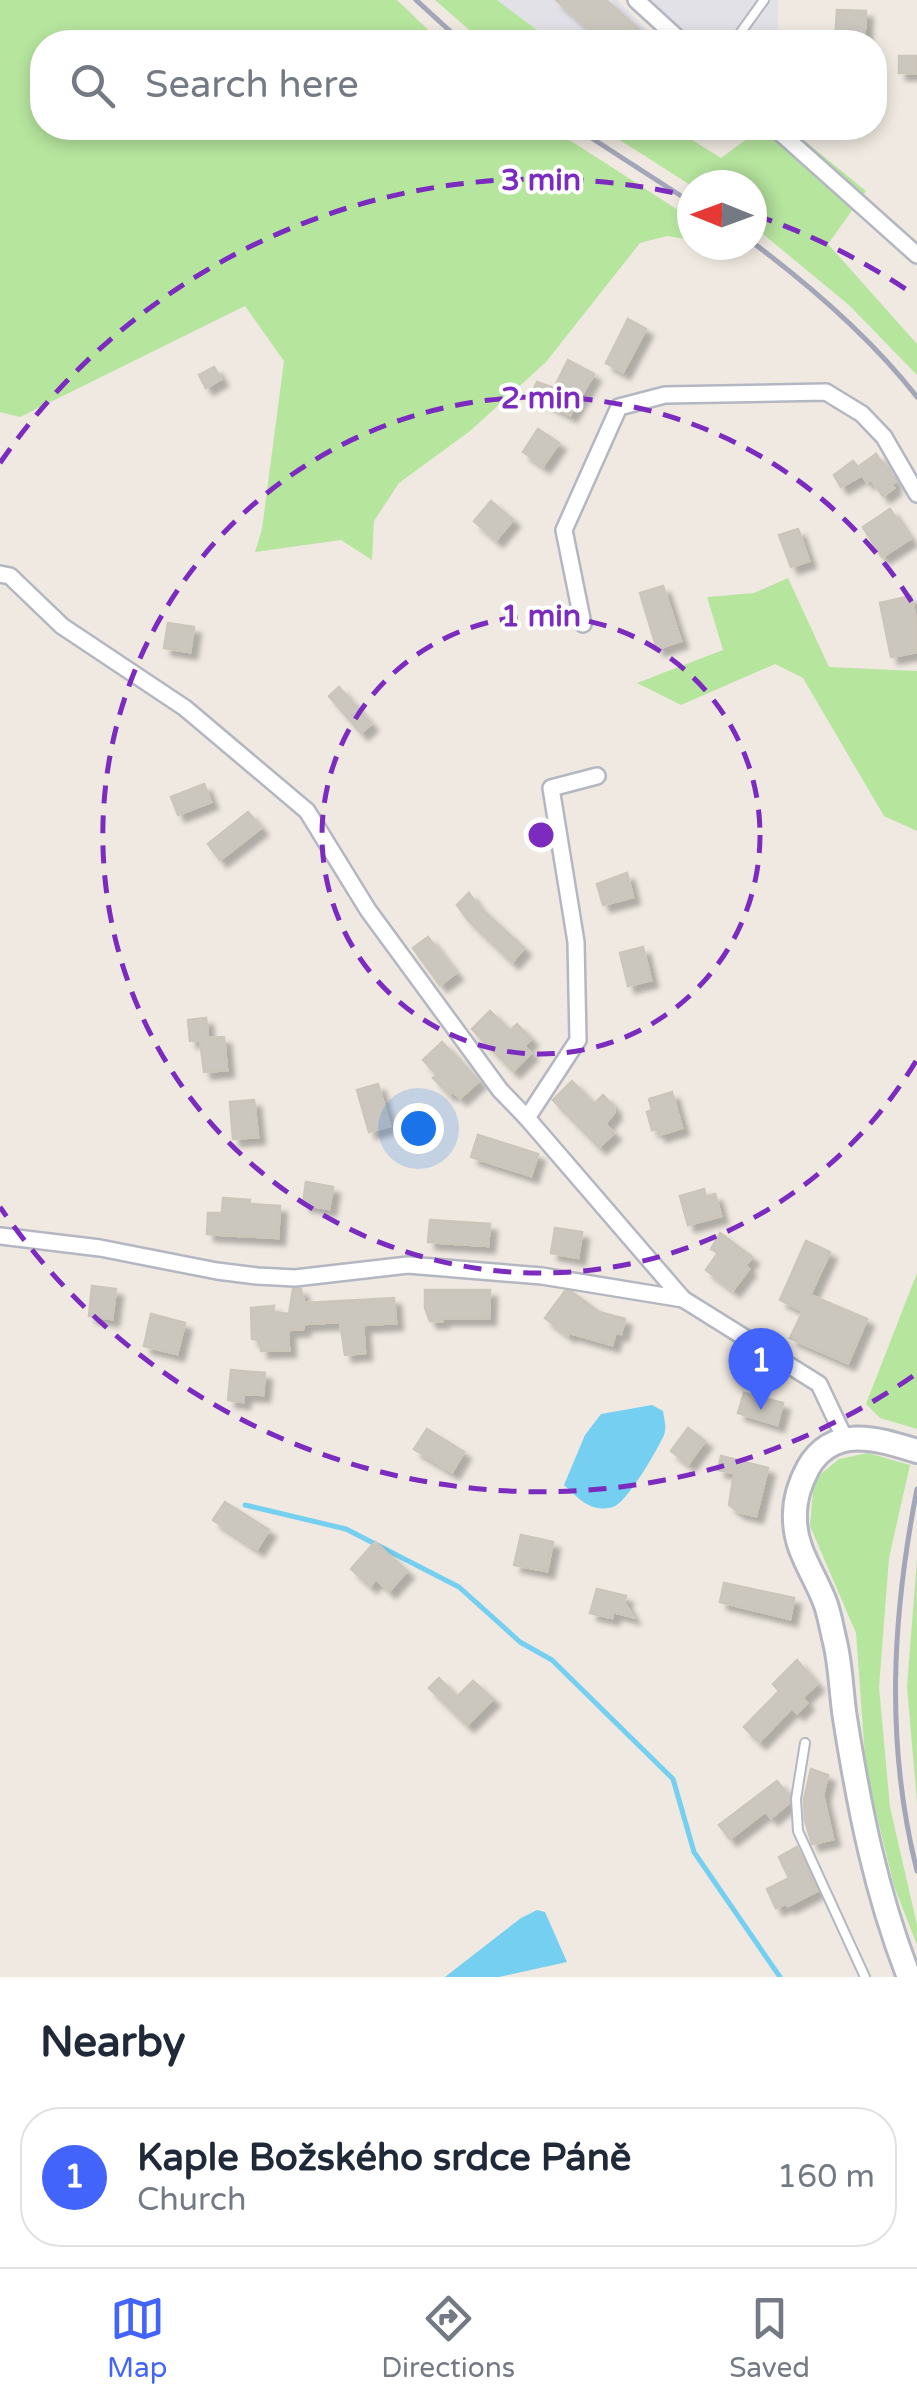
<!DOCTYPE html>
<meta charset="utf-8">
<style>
body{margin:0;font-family:"Varela Round",sans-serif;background:#f2f2f3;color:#1f2937}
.compass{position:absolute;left:677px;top:170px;width:90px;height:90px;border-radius:50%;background:#fff;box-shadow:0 5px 15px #0003;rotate:271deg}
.you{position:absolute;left:418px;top:1128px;width:35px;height:35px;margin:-25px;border:8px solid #fff;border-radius:50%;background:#1a73e8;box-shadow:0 0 0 15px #1a73e833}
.badge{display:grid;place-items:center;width:65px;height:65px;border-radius:50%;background:#4264fb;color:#fff;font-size:32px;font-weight:700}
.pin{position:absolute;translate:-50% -82px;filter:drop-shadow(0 2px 5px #0008)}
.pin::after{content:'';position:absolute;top:52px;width:35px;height:30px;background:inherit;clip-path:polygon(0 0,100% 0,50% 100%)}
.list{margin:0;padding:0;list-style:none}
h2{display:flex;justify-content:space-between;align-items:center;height:130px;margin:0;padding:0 40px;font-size:42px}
h2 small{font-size:32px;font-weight:400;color:#747a83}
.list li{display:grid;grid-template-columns:65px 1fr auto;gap:30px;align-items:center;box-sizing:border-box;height:140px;margin:0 20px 20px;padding:0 20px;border:2px solid #e0e1e3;border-radius:40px}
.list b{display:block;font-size:38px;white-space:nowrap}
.list p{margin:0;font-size:32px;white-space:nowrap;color:#747a83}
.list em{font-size:32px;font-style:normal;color:#747a83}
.icon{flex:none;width:55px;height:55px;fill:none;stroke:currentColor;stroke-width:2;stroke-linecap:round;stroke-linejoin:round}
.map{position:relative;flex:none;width:917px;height:1977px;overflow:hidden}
.search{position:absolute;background:#fff;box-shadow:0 5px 15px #0003;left:30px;right:30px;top:30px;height:110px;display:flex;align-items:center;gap:25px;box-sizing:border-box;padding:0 35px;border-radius:40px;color:#747a83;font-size:38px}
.sheet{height:290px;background:#fff}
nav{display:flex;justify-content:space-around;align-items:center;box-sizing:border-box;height:140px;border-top:2px solid #e0e1e3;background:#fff;font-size:28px;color:#747a83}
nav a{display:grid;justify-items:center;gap:5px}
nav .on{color:#4264fb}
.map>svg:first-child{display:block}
</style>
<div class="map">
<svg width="917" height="1977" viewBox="0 0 917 1977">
<defs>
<filter id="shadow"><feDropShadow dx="7" dy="7" stdDeviation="2.5" flood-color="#0004"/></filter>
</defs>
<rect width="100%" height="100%" fill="#efe9e1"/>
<g fill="#e3e1e8">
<path d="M497,0h120l41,40 -2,2h-103z"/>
<path d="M649,0h129v42h-83z"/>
</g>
<g fill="#b6e59e">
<path d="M0,0h397l44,42h-399v86h509l141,91v21l-25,-4 -27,7 -94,119 -76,69 -71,52 -25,38 -2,39 -31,-20 -86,12 7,-23 22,-168 -39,-55 -225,111 -20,-5z"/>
<path d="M435,0h62l56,42h-70z"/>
<path d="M601,128h72l48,30 41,-30h27l77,63 -38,53 89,100v31l-68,-70 -97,-80v-40l-60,1z"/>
<path d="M788,578l41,89 88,4v160l-33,-15 -81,-138 -28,-14 -94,41 -44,-22 86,-33 -16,-53 47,-4z"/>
<path d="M917,1273v156l-37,-11 -14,-14z"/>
<path d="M868,1453l42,12 -21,93 -10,129 11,120 27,118v20l-23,-59 -28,-115 -10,-138 -46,-107 4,-46 25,-21z"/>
<path d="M917,1559v243l-10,-115z"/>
</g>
<g fill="#75cff0">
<path d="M652,1405l11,6c1,8 4,16 1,24 -6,14 -38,69 -51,72 -22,6 -34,-8 -49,-22l21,-50 16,-21z"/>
<path d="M537,1910l8,2 22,50 -68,15h-54l76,-59z"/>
</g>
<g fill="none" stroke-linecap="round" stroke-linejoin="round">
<path stroke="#75cff0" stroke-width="5" d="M245,1505l101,24 113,58 61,55 32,18 121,119 21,73 86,125"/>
</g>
<g fill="#cbc7bf" stroke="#cbc5ba" stroke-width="2.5" filter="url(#shadow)">
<path d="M556,0h50l38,34 -7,8h-33z"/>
<path d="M837,10l29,1 -2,31h-29z"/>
<rect x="899" y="56" width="18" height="17"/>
<path d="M628,319l18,10 -23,43 -17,-9z"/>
<path d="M568,360l26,14 -24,41 -39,-20 6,-13 17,6z"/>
<path d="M214,367l7,12 -15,9 -7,-13z"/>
<path d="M538,429l21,14 -16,23 -20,-14z"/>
<path d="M876,454l19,28 -4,2 3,4 -11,8 -12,-17 -4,3 -5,-7 -21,12 -7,-12 19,-14 5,6z"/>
<path d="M491,501l22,19 -17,20 -22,-19z"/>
<path d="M890,509l20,30 -28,18 -19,-30z"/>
<path d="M798,529l11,32 -18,6 -12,-32z"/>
<path d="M663,586l18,55 -24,8 -17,-56z"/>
<path d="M911,596l6,28v28l-26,5 -11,-54z"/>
<path d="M168,623l26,4 -4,25 -26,-4z"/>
<path d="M339,687l32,37 -10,9 -32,-37z"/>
<path d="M204,784l7,18 -33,13 -7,-18z"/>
<path d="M248,812l13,16 -41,32 -12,-16z"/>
<path d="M627,873l6,24 -30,8 -6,-21z"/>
<path d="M469,893l8,12 47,43 -12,14 -44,-42 -11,-15z"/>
<path d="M428,937l28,36 -16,12 -27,-37z"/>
<path d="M643,947l8,33 -23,6 -8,-33z"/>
<path d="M490,1011l20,20 7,-7 14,15 -7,7 7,7 -18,18 -41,-42z"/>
<path d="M206,1018l2,20 16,-1 3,33 -23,2 -4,-32 -10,1 -2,-21z"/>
<path d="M442,1042l37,39 -19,17 -8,-7 -3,3 -16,-16 4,-3 -14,-15z"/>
<path d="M572,1081l22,23 9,-9 11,12v6l-9,11 9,9 -15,14 -46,-47z"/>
<path d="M378,1084l12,42 -21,6 -12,-42z"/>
<path d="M672,1092l10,36 -23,7 -2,-6 -5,1 -5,-18 5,-2 -3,-11z"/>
<path d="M254,1100l4,37 -25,2 -3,-37z"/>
<path d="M478,1135l60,19 -7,22 -60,-19z"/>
<path d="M306,1182l27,5 -4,22 -26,-5z"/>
<path d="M704,1189l2,8 9,-3 6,22 -33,9 -8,-29z"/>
<path d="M223,1198l27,2 -1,4 31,2 -2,32 -71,-4 1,-21h14z"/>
<path d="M430,1220l60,4 -2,22 -60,-4z"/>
<path d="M555,1228l27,4 -4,26 -27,-5z"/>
<path d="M720,1233l32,24 -7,9 4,3 -16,21 -27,-20 12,-17 -7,-4z"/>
<path d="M806,1241l24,11 -20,43 57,24 -19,44 -58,-25 13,-27 -23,-11z"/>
<path d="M92,1286l24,3 -4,30 -23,-3z"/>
<path d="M293,1289h8l3,14 90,-5 2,25 -33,2 2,28 -20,2 -5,-33 -36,2 -1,5 -15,1 1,20 -28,1 -1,-11 -8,-1 -1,-31 23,-2 -1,6 16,2z"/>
<path d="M425,1290h65l-1,28h-47v3h-12l-5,-13z"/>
<path d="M565,1291l7,1 27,20 26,7 -4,15 -5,-2 -4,13 -42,-12 -2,2 -23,-17z"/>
<path d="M151,1314l34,9 -8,31 -33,-8z"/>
<path d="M231,1370l34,3 -2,22 -19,-1 -1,8 -15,-2z"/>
<path d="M744,1393l39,10 -6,22 -39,-12z"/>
<path d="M688,1428l17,13 -17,23 -17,-13z"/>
<path d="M427,1429l37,23 -12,20 -38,-23z"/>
<path d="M721,1456l47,12 -12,48 -17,-4 -10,-7 5,-32 -16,-3z"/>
<path d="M225,1502l44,28 -12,19 -44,-29z"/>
<path d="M521,1535l32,7 -6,29 -33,-6z"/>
<path d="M375,1542l32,29 -18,20 -13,-12 -6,7 -19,-17z"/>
<path d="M724,1583l70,15 -4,21 -70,-17z"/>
<path d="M597,1589l29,7 -2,6 9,15 -20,-5 -1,6 -22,-5z"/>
<path d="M797,1660l20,24 -15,14 5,5 -10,10 -5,-5 -33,34 -15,-15 35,-36 -6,-7z"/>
<path d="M439,1678l18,19 16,-16 20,18 -26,26 -38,-37z"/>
<path d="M811,1769l17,6 -5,20 10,44 -21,5 -7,-24 -1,-21z"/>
<path d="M777,1781l12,15v7l-18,15 -5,-6 -4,2 -32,25 -11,-14z"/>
<path d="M797,1847l20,44 -29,15 -1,-3 -11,5 -9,-19 22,-11 -10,-21z"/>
</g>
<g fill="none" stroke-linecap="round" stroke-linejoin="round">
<defs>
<g id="lane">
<path d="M739,42l2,-10 23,-32"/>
<path d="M805,1743l-9,56 2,32 67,146"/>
</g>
<g id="street">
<path d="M636,0l46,42"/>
<path d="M775,128l142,127"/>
<path d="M0,574l10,2 52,50 123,82 122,103 61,99 132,180 27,28 156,181 136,85 26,55"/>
<path d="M583,624l-19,-94 55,-123 46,-12 161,-3 36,22 22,23 33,57"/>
<path d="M527,1118l51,-78 -2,-98 -25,-154 46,-12"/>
<path d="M0,1236l100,12 117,23 40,5 38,2 113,-13 134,11 141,23"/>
</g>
<path id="secondary" d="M909,1977c-33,-84 -50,-170 -64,-259 -4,-25 -4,-51 -10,-76 -3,-12 -5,-25 -9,-37 -10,-29 -31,-54 -31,-86 -1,-17 5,-36 13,-51 25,-44 70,-29 109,-17"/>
</defs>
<use href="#lane" stroke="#b4b7c1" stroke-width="12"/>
<use href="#street" stroke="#b4b7c1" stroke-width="20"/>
<use href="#secondary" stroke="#b4b7c1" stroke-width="28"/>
<use href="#lane" stroke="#fff" stroke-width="8"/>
<use href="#street" stroke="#fff" stroke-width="15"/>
<use href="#secondary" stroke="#fff" stroke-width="22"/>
<g stroke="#a3a6b8" stroke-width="5">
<path d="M416,0l46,42"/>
<path d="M576,128l116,75"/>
<path d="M752,242c60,45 119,96 165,155"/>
<path d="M917,1489c-25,128 -32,254 0,382"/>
</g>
</g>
<g fill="none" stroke="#7b2cbf" stroke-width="5" stroke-dasharray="18 12">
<circle cx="541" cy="835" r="219"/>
<path d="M916 1061A438 438 0 1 1 916 609"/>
<path d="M913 1376A656 656 0 0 1 0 1207M0 463A656 656 0 0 1 689 196M755 215A656 656 0 0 1 913 294"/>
</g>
<circle cx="541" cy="835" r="15" fill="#7b2cbf" stroke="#fff" stroke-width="5"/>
<g font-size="30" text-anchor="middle" font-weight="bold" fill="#7b2cbf" stroke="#fff" stroke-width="8" stroke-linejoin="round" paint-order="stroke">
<text x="541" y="190">3 min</text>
<text x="541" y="408">2 min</text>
<text x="541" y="626">1 min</text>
</g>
</svg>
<svg class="compass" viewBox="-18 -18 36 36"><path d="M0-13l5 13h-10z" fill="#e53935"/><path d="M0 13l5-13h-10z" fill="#747a83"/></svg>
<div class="you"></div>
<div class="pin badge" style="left:761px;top:1410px">1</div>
<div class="search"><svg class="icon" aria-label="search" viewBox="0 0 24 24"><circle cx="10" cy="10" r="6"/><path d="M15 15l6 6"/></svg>Search here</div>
</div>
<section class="sheet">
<h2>Nearby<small></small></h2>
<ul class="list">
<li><span class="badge">1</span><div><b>Kaple Božského srdce Páně</b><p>Church</p></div><em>160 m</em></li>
</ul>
</section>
<nav>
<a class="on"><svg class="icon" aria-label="map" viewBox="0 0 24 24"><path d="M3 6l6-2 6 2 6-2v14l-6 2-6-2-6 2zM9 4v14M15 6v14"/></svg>Map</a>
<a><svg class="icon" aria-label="directions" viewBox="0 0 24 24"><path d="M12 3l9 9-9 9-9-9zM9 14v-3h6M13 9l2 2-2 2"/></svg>Directions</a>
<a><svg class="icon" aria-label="saved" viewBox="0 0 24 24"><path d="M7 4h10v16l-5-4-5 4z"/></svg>Saved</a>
</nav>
